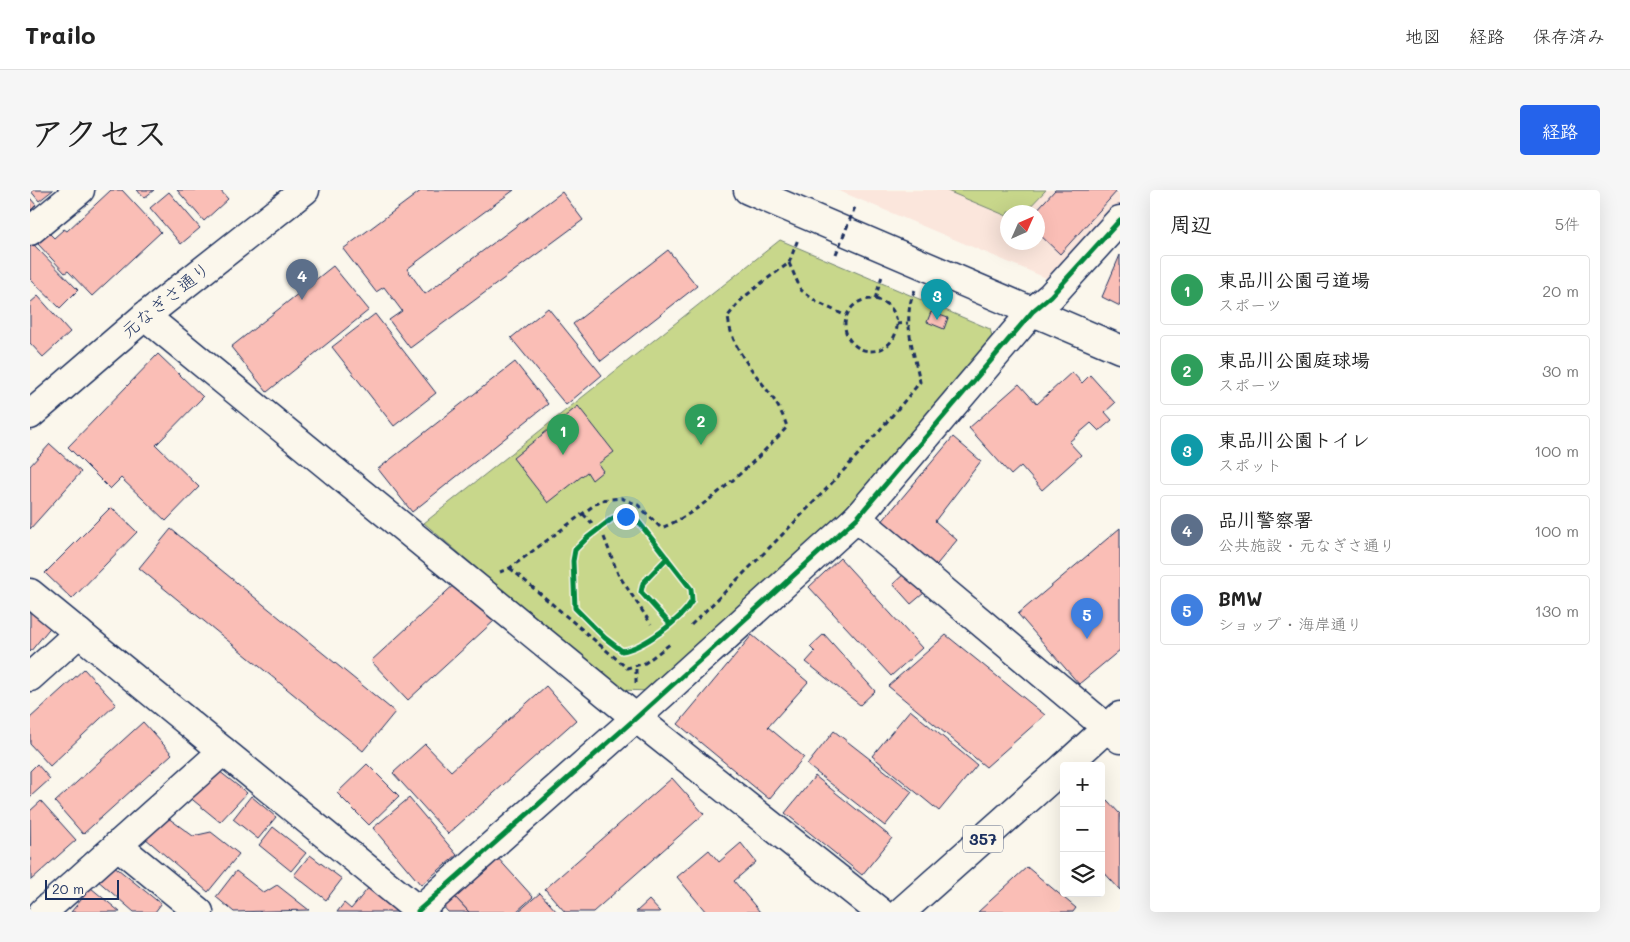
<!DOCTYPE html>
<html lang="ja">
<meta charset="utf-8">
<style>
body{margin:0;font-family:Mali,"Klee One",sans-serif;background:#f6f6f6;color:#222}
.controls{position:absolute;right:15px;bottom:15px;display:grid;overflow:hidden;border-radius:5px;box-shadow:0 5px 20px #0002}
.controls button{width:45px;height:45px;display:grid;place-items:center;padding:0;border:0;border-bottom:1px solid #e0e0e0;background:#fff;color:#222;font:25px sans-serif}
.compass{position:absolute;left:970px;top:15px;width:45px;height:45px;border-radius:50%;background:#fff;box-shadow:0 5px 20px #0002;rotate:45deg}
.scale{position:absolute;left:15px;bottom:12px;width:74px;box-sizing:border-box;padding-left:5px;border:2px solid #1b2f5e;border-top:0;font-size:14px;line-height:18px;white-space:nowrap;color:#1b2f5e;-webkit-text-stroke:4px #fbf7ec;paint-order:stroke}
.you{position:absolute;left:595px;top:326px;width:18px;height:18px;margin:-12px;border:4px solid #fff;border-radius:50%;background:#1a73e8;box-shadow:0 0 0 8px #1a73e833}
.badge{display:grid;place-items:center;width:32px;height:32px;border-radius:50%;background:#2563eb;color:#fff;font-size:16px;font-weight:700}
.pin{position:absolute;translate:-50% -41px;filter:drop-shadow(0 1px 2px #0008)}
.pin::after{content:'';position:absolute;top:26px;width:18px;height:15px;background:inherit;clip-path:polygon(0 0,100% 0,50% 100%)}
.list{margin:0;padding:0;list-style:none}
h2{display:flex;justify-content:space-between;align-items:center;height:65px;margin:0;padding:0 20px;font-size:21px}
h2 small{font-size:16px;font-weight:400;color:#767676}
.list li{display:grid;grid-template-columns:32px 1fr auto;gap:15px;align-items:center;box-sizing:border-box;height:70px;margin:0 10px 10px;padding:0 10px;border:1px solid #e0e0e0;border-radius:5px}
.list b{display:block;font-size:19px;white-space:nowrap}
.list p{margin:0;font-size:16px;white-space:nowrap;color:#767676}
.list em{font-size:16px;font-style:normal;color:#767676}
.icon{flex:none;width:28px;height:28px;fill:none;stroke:currentColor;stroke-width:2;stroke-linecap:round;stroke-linejoin:round}
.map{position:relative;flex:none;width:1090px;height:722px;overflow:hidden;border-radius:5px}
header{display:flex;align-items:center;gap:30px;box-sizing:border-box;height:70px;padding:0 25px;background:#fff;border-bottom:1px solid #e0e0e0}
header strong{font-size:24px}
nav{display:flex;gap:28px;margin-inline-start:auto;font-size:18px}
.intro{display:flex;align-items:center;justify-content:space-between;box-sizing:border-box;height:120px;padding:0 30px}
h1{margin:0;font-size:35px}
.button{padding:12px 22px;border-radius:5px;background:#2563eb;color:#fff;font-size:18px;font-weight:700}
main{display:flex;gap:30px;padding:0 30px}
aside{flex:1;background:#fff;border-radius:5px;box-shadow:0 5px 20px #0002}
.map>svg:first-child{display:block}
</style>
<header>
<strong>Trailo</strong>
<nav><a>地図</a><a>経路</a><a>保存済み</a></nav>
</header>
<div class="intro"><h1>アクセス</h1><a class="button">経路</a></div>
<main>
<div class="map">
<svg width="1090" height="722" viewBox="0 0 1090 722">
<rect width="100%" height="100%" fill="#fbf7ec"/>
<filter id="ink" filterUnits="userSpaceOnUse"><feTurbulence type="fractalNoise" baseFrequency=".02" numOctaves="2"/><feDisplacementMap in="SourceGraphic" scale="10" xChannelSelector="R" yChannelSelector="G"/><feConvolveMatrix kernelMatrix="1 2 1 2 8 2 1 2 1" color-interpolation-filters="sRGB"/></filter>
<g filter="url(#ink)">
<path fill="#fbe6dc" fill-rule="evenodd" d="M807,0h283v15l-69,75zM978,22h30v30h-30z"/>
<g fill="#c8d78b" stroke="#728374">
<path d="M915,0h101l-21,22h-17l-1,4z"/>
<path d="M750,50l210,89 3,10 -137,169 -204,183 -33,-1 -195,-167z"/>
</g>
<g fill="#fabeb6" stroke="#1b2f5e">
<path d="M0,0h23l-14,11z"/>
<path d="M81,0h11l39,42 -69,64 -24,-25 -3,2 -27,-29 11,-11 5,5 10,-9 3,2z"/>
<path d="M107,0h17l-10,8z"/>
<path d="M147,0h43l8,9 -24,22z"/>
<path d="M392,0h92l-107,79 18,25 137,-102 21,28 -173,128 -21,-28 13,-9 -18,-24 -8,5 -33,-43z"/>
<path d="M1025,0h63l-58,64 -22,-21v-21h-3z"/>
<path d="M139,2l31,36 -19,16 -31,-36z"/>
<path d="M0,8l6,7 -6,6z"/>
<path d="M3,54l45,46 -18,18 -30,-29v-32z"/>
<path d="M638,60l29,36 -96,75 -28,-37z"/>
<path d="M1090,65v51l-18,-9z"/>
<path d="M303,76l36,44 -102,82 -36,-45z"/>
<path d="M8,106l32,36 -27,25 -13,-14v-40z"/>
<path d="M518,118l54,67 -36,30 -55,-67z"/>
<path d="M901,122l17,6 -4,11 -17,-7z"/>
<path d="M345,124l61,79 -42,33 -62,-79z"/>
<path d="M128,164l45,43 -47,48 43,42 -33,34 -45,-43 -11,11 -42,-42z"/>
<path d="M485,172l33,42 -136,108 -34,-43z"/>
<path d="M1042,182l10,11 8,-8 25,28 -10,9 7,8 -13,11 -8,-8 -22,19 12,13 -39,35 -21,-24 -10,9 -42,-47 50,-44 18,20z"/>
<path d="M548,216l36,46 -16,12 5,7 -11,9 -5,-8 -39,31 -35,-45z"/>
<path d="M923,247l28,24 -46,60 22,19 -24,29 -53,-45z"/>
<path d="M20,254l31,28 -51,57v-63z"/>
<path d="M81,317l26,25 -65,67 -27,-26z"/>
<path d="M1090,338v122l-41,34 -61,-70z"/>
<path d="M141,339l224,183 -32,39 -224,-183z"/>
<path d="M810,368l82,90 -31,28 -82,-89z"/>
<path d="M875,383l19,20 -13,11 -18,-20z"/>
<path d="M428,391l37,39 -87,80 -37,-39z"/>
<path d="M0,415l23,19 -23,28z"/>
<path d="M794,444l51,57 -15,14 -54,-43 9,-10 -5,-5z"/>
<path d="M722,445l56,47 -40,45 36,30 -35,42 -91,-75z"/>
<path d="M916,445l99,80 -59,52 -98,-81z"/>
<path d="M54,479l32,35 -66,62 -20,-22v-26z"/>
<path d="M516,496l30,34 -128,114 -55,-61 32,-29 26,27z"/>
<path d="M880,520l67,55 -38,46 -67,-55z"/>
<path d="M113,532l29,32 -89,80 -28,-32z"/>
<path d="M804,541l78,61 -27,34 -78,-61z"/>
<path d="M7,574l13,15 -20,18v-26z"/>
<path d="M337,574l32,32 -30,29 -32,-32z"/>
<path d="M189,581l28,22 -27,29 -32,-26z"/>
<path d="M785,586l77,62 -30,37 -77,-62z"/>
<path d="M642,588l32,36 -111,98h-28l-20,-23z"/>
<path d="M221,606l25,21 -18,22 -25,-20z"/>
<path d="M379,608l48,57 -36,30 -48,-57z"/>
<path d="M1077,610l13,14v76l-19,-21v-63z"/>
<path d="M11,611l35,39 -45,40 -1,-69z"/>
<path d="M134,625l29,21 18,-4 28,22 -31,38 -63,-54z"/>
<path d="M243,637l33,26 -15,18 -32,-26z"/>
<path d="M711,653l15,19 -22,19 26,31h-54l-29,-35 32,-27 10,12z"/>
<path d="M280,665l32,24 -16,21 -32,-25z"/>
<path d="M466,666l37,41 -17,15h-47l-16,-17z"/>
<path d="M83,675l48,39 -6,8h-21l-38,-33z"/>
<path d="M997,677l49,41 -3,4h-95z"/>
<path d="M206,681l28,22 13,-8 32,25 -75,2 -18,-15z"/>
<path d="M340,696l32,26h-65l7,-9 7,6z"/>
<path d="M61,698l29,24h-49z"/>
<path d="M510,703l17,19h-39z"/>
<path d="M423,705l16,17h-21l-6,-7z"/>
<path d="M619,710l11,12h-24z"/>
</g>
<g fill="none" stroke-linecap="round" stroke-linejoin="round">
<defs>
<g id="minor">
<path d="M718,0l372,159"/>
<path d="M0,41l50,-41"/>
<path d="M115,126l491,402 244,194"/>
<path d="M0,225l115,-99 160,-126"/>
<path d="M827,328l263,221"/>
<path d="M0,403l390,319"/>
<path d="M0,487l49,-44"/>
<path d="M87,655l82,67"/>
<path d="M388,721l218,-193 221,-200 176,-207 18,-15 69,-76"/>
<path d="M13,722l180,-161"/>
</g>
<g id="highway">
<path d="M1035,576l55,-50"/>
<path d="M871,722l163,-145"/>
</g>
</defs>
<use href="#minor" stroke="#1b2f5e" stroke-width="31"/>
<use href="#highway" stroke="#1b2f5e" stroke-width="31"/>
<g stroke="#1b2f5e" stroke-width="3" stroke-dasharray="5 4" stroke-linecap="butt">
<path d="M759,73l12,27 16,12 29,14"/>
<circle cx="841" cy="135" r="26"/>
<path d="M845,109l7,-23"/>
<path d="M867,134l11,-1"/>
<path d="M553,324l9,9"/>
<path d="M574,347l14,37 33,50"/>
<path d="M480,378l117,100 18,-5 25,-19"/>
<path d="M470,382l10,-4 91,-68 20,-2 17,7 23,23c42,-16 95,-67 126,-101 -12,-41 -55,-65 -59,-111l14,-17 18,-15 29,-21 9,-24"/>
<path d="M661,435c80,-78 159,-156 229,-243 -6,-31 -19,-63 -5,-92"/>
<path d="M606,493v-17"/>
</g>
<use href="#minor" stroke="#fbf7ec" stroke-width="28"/>
<use href="#highway" stroke="#fbf7ec" stroke-width="28"/>
<path stroke="#1b2f5e" stroke-width="3" stroke-dasharray="5 4" stroke-linecap="butt" d="M806,64l19,-47"/>
<defs>
<g id="cycleway">
<path d="M591,327l14,1 6,7 50,64 1,12c-11,19 -49,47 -70,50l-17,-13 -30,-30 -2,-47 2,-11 12,-12 26,-20z"/>
<path d="M637,368l-24,25 -2,9 29,32"/>
<path d="M388,721l218,-193 221,-200 176,-207 18,-15 69,-76"/>
</g>
</defs>
<use href="#cycleway" stroke="#fbf7ec" stroke-width="8"/>
<use href="#cycleway" stroke="#00873e" stroke-width="5"/>
</g>
</g>
<g text-anchor="middle" stroke-width="5" stroke-linejoin="round" paint-order="stroke">
<rect fill="#fbf7ec" stroke="#5e6b89" stroke-width="1" x="933" y="635.5" width="40" height="27" rx="4"/>
<g font-size="16" font-weight="bold" fill="#1b2f5e">
<text x="953" y="655">357</text>
</g>
<g font-size="18" fill="#1b2f5e" stroke="#fbf7ec">
<text transform="translate(136 110) rotate(-39)" y="6">元なぎさ通り</text>
</g>
</g>
</svg>
<div class="controls">
<button>+</button>
<button>−</button>
<button><svg class="icon" aria-label="layers" viewBox="0 0 24 24"><path d="M12 4l9 5-9 5-9-5zM3 14l9 5 9-5"/></svg></button>
</div>
<svg class="compass" viewBox="-18 -18 36 36"><path d="M0-13l5 13h-10z" fill="#e53935"/><path d="M0 13l5-13h-10z" fill="#767676"/></svg>
<div class="scale">20 m</div>
<div class="you"></div>
<div class="pin badge" style="left:533px;top:265px;background:#2e9e5b">1</div>
<div class="pin badge" style="left:671px;top:255px;background:#2e9e5b">2</div>
<div class="pin badge" style="left:907px;top:130px;background:#0f9aa8">3</div>
<div class="pin badge" style="left:272px;top:110px;background:#5c6f8a">4</div>
<div class="pin badge" style="left:1057px;top:449px;background:#3f7fe0">5</div>
</div>
<aside>
<h2>周辺<small>5件</small></h2>
<ul class="list">
<li><span class="badge" style="background:#2e9e5b">1</span><div><b>東品川公園弓道場</b><p>スポーツ</p></div><em>20 m</em></li>
<li><span class="badge" style="background:#2e9e5b">2</span><div><b>東品川公園庭球場</b><p>スポーツ</p></div><em>30 m</em></li>
<li><span class="badge" style="background:#0f9aa8">3</span><div><b>東品川公園トイレ</b><p>スポット</p></div><em>100 m</em></li>
<li><span class="badge" style="background:#5c6f8a">4</span><div><b>品川警察署</b><p>公共施設 · 元なぎさ通り</p></div><em>100 m</em></li>
<li><span class="badge" style="background:#3f7fe0">5</span><div><b>BMW</b><p>ショップ · 海岸通り</p></div><em>130 m</em></li>
</ul>
</aside>
</main>
